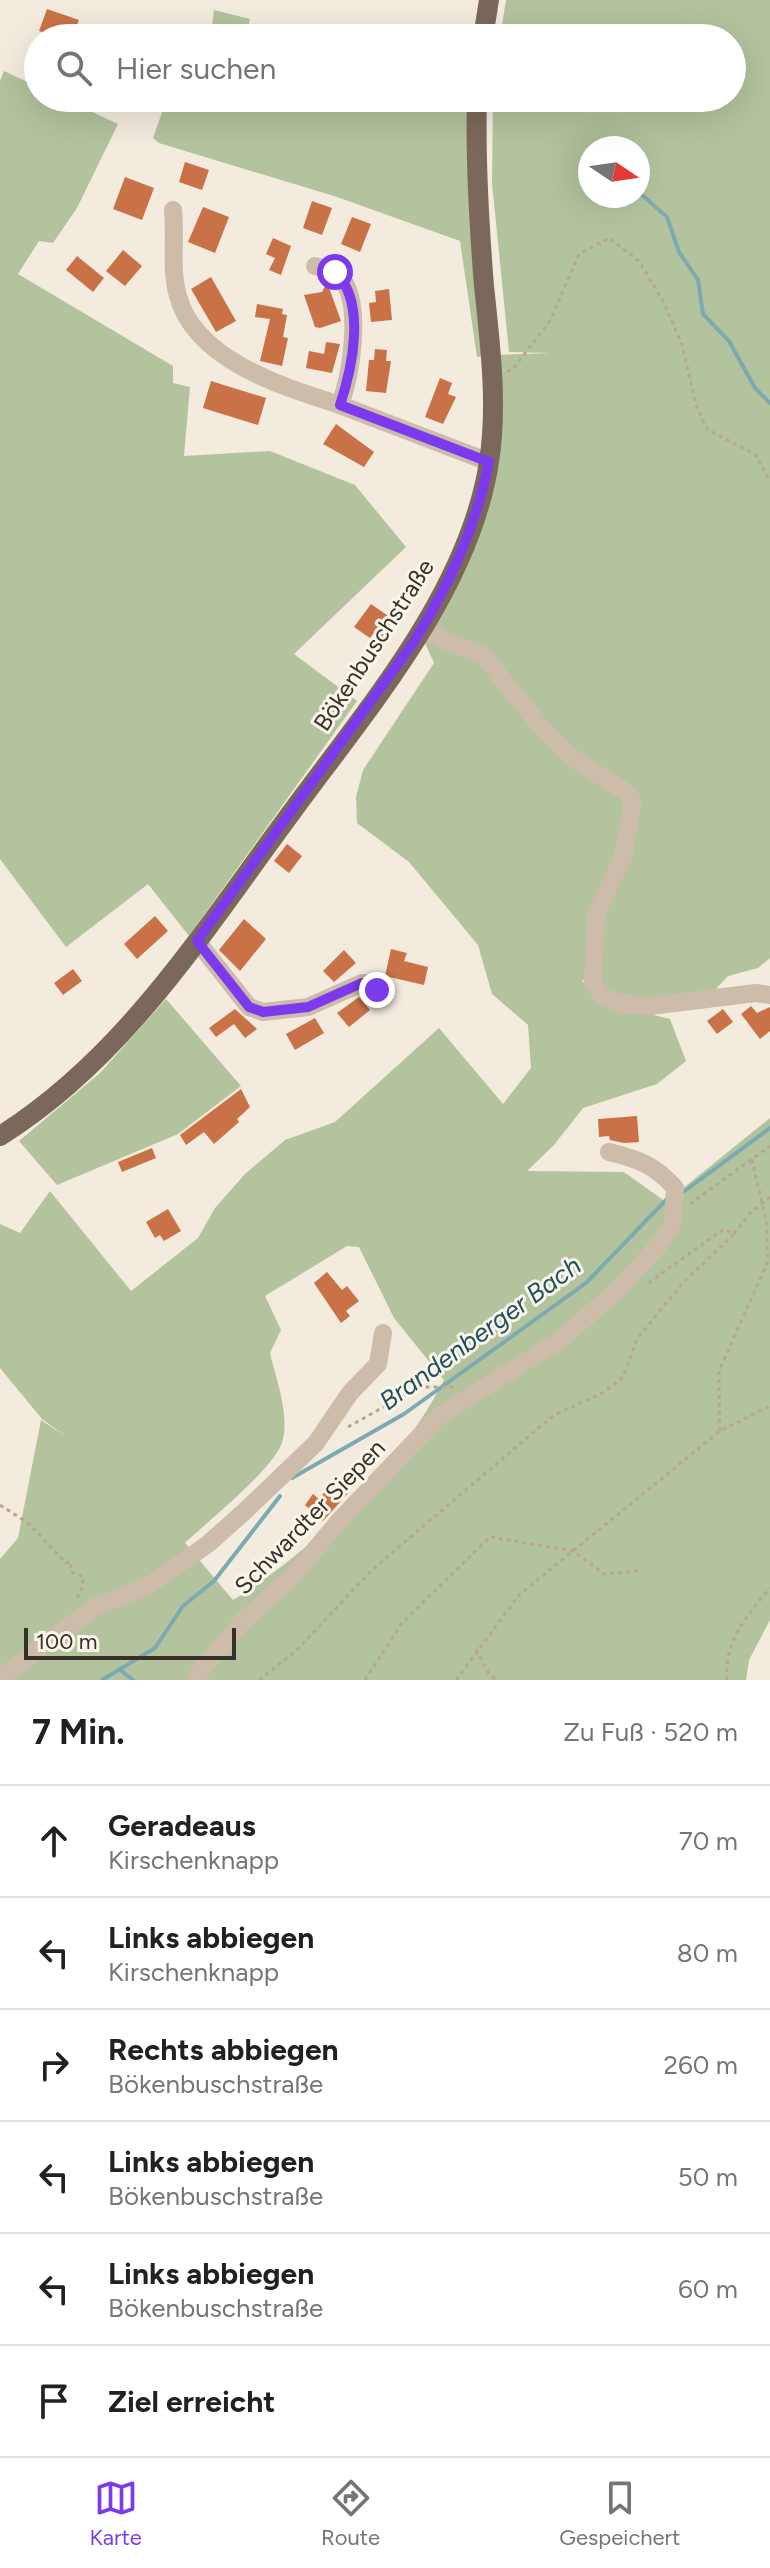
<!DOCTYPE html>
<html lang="de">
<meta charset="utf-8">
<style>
body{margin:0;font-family:Figtree,sans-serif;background:#f6f6f6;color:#202124}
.compass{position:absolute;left:578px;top:136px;width:72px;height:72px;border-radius:50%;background:#fff;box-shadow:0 8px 32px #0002;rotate:103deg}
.scale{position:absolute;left:24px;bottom:20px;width:212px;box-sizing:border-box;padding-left:8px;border:4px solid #393029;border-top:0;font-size:22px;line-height:28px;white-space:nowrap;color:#393029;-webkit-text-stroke:6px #faf5eb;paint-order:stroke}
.stop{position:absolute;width:24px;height:24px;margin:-18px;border:6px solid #7c3aed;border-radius:50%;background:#fff}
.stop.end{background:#7c3aed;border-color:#fff;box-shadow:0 2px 8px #0008}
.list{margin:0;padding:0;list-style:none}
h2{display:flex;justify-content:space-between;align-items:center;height:104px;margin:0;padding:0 32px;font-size:34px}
h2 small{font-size:26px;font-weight:400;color:#757577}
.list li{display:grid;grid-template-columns:52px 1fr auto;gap:24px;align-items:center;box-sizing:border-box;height:112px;padding:0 32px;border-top:2px solid #e0e0e0}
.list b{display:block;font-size:30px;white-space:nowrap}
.list p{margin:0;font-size:26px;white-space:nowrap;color:#757577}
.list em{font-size:26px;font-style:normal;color:#757577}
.icon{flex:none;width:44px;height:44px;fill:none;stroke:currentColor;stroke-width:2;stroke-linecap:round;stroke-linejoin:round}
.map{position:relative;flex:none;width:770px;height:1680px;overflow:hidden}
.search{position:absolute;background:#fff;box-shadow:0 8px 32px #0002;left:24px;right:24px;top:24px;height:88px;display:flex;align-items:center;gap:20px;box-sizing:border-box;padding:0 28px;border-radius:44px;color:#757577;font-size:30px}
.sheet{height:776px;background:#fff}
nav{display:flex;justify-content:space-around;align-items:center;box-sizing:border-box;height:112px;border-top:2px solid #e0e0e0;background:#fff;font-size:22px;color:#757577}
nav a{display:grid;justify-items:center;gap:4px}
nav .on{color:#7c3aed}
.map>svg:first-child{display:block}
</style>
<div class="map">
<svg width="770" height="1680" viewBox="0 0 770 1680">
<rect width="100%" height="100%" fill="#f3ebde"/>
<g fill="#b3c39d" fill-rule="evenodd">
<path d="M506,0h264v958l-12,10 -30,8 -17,18 -48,6 -58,-7 -9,-14 -14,1 16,21 72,18 16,42 -29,23 -74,24 -29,37 -27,26 97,1 42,30 104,-84v502l-21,40 -3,20h-746v-121l18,-21 23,-118 26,17 -25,-18 -42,-51v-144l20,9 30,-42 81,100 67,-53 17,-30 30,-34 40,-34 50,-18 104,-94 64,76 28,-36 -3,-43 -36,-31 -14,-49 -69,-83 -52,-39 -1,-26 7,-27 71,-107 -10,-22 38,-65 20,-53 16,-168 53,-2 -42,-1 -17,-169 1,-85h239v-60h-232zM590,148h48v48h-48zM347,1246l12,1 35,71 50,62c-43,85 -130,170 -211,220l-48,-57c23,-22 93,-77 98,-104 6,-27 -7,-60 -13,-86l11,-23 -16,-34z"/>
<path d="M214,10l36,9 -4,19h-58l1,-5 16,4 7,-11z"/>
<path d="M4,71l34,16v11h24l56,26 -41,84 -24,35 -14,-2 -21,33 155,92v17l17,4 -6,69 86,-5 85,34 51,62 -112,107 63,47 -168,235 -41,-52 -82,63 -66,-88v-778z"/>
<path d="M167,98h301l16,258 -7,1 -17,-116 -123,-44 -178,-54 -6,-5z"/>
<path d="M166,999l75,87 -63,48 -121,51 -38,-44 81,-68z"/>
</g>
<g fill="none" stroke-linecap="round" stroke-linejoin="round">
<g stroke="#7caab1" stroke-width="4">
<path d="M642,195l25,22 12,35 19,28 5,34 26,27 26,47 15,15"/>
<path d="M682,1193l88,-65"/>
<path d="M292,1478l112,-64 182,-131 81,-84"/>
<path d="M119,1669l14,11"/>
<path d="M102,1680l53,-32 28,-42 31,-25 66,-85"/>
</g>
</g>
<g fill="#c97247">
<path d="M47,9l32,11 -7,18h-15l-18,-7z"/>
<path d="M185,162l24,8 -7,20 -23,-8z"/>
<path d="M125,177l29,11 -12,32 -29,-11z"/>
<path d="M312,201l20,7 -10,27 -19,-7z"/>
<path d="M203,207l26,10 -14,36 -27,-11z"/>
<path d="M352,217l19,7 -11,28 -19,-8z"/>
<path d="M273,238l18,8 -10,29 -12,-5 6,-12 -9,-4z"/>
<path d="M123,250l19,16 -17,20 -19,-15z"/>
<path d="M77,256l27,22 -11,14 -27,-22z"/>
<path d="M211,277l25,44 -20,11 -25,-43z"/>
<path d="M327,282l14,39 -21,7 -5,-1 -11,-32 18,-3z"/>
<path d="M389,289l3,31 -21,2 -2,-19 7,-1 -1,-11z"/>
<path d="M257,304l26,5 -1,5 5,1 -4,22 5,1 -6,28 -22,-5 10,-42 -15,-2z"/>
<path d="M326,342l14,2 -8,29 -26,-5 3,-17 15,3z"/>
<path d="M375,349l12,1 -1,11h5l-5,32 -20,-2 3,-31h5z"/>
<path d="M440,378l12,5 -4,11 8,3 -13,27 -18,-7z"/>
<path d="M211,381l55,17 -8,27 -55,-17z"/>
<path d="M336,424l38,28 -10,15 -41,-23z"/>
<path d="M371,604l23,16 -13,18 -7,-5 -4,5 -16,-11z"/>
<path d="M287,844l15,12 -13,17 -15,-12z"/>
<path d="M155,916l13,15 -31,28 -13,-15z"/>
<path d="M244,919l22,20 -26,32 -21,-21z"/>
<path d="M391,949l16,4 -3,8 24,6 -4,18 -39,-9z"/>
<path d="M344,950l12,13 -22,19 -11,-11z"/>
<path d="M73,969l9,12 -19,14 -9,-12z"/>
<path d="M359,997l11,13 -21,17 -12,-14z"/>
<path d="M751,1006l6,7 13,-6v24l-10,8 -19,-25z"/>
<path d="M235,1009l22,20 -12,9 -11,-14 -18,13 -7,-9z"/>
<path d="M723,1009l10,13 -16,12 -10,-13z"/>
<path d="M315,1018l9,15 -29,17 -9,-16z"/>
<path d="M241,1089l9,18 -13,12 2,3 -25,22 -10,-12 -18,13 -6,-10z"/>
<path d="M637,1116l2,26 -15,1 -14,-3 -1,-4 -10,1 -1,-18z"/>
<path d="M152,1148l4,10 -34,14 -4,-10z"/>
<path d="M168,1209l13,22 -17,10 -4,-6 -5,3 -9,-16z"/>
<path d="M327,1272l15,18 5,-4 12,15 -13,10 4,5 -9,7 -27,-40z"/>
<path d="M335,1479l15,12 -27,30 -18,-16 8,-11 6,5z"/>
</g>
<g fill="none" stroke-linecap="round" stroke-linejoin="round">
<g stroke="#b8a693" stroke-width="3" stroke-dasharray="4 4" stroke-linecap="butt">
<path d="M507,371l5,-1 38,-49 29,-67 30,-16 30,23 25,42 18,42 15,63 11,22 47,24 15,27"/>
<path d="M690,1204l80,-58"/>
<path d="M734,1234l16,-21 20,-16"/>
<path d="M348,1427l71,-40h34"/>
<path d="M720,1431l-1,-60 49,-110 -2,-42 -15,-63"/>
<path d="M0,1505l28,18 38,40 4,-2 1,11 12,4v10l-8,16"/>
<path d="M476,1649l14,27 9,4"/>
<path d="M259,1680l37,-29 77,-82 181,-154 49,-22 20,-16 14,-38 45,-55 52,-50 -10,-5 -77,55"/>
<path d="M365,1680l37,-57 88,-86 83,14 31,23 34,-3"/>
<path d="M456,1680l63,-85 201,-164 50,-25"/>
<path d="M727,1680c-3,-38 19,-64 43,-92"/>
</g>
<g stroke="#ccbca9" stroke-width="18">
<path d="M173,210c3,29 -3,58 5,86 17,64 105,91 162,109"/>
<path d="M315,266c10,3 22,5 28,14 19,29 8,94 -3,125l149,57"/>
<path d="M423,627l20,13 40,15 54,67 37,37 52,33 7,9 -10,56 -27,57 -3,68 9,14 20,8 28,2 106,-13 14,2"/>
<path d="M197,941l52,66 14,5 45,-5 54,-24 13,2 1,14"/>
<path d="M0,1678l95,-71 53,-21 60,-42 37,-33 71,-68 34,-50 28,-29 5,-31"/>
<path d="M197,1680l1,-6 44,-52 51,-46 46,-55 100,-105 124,-78 56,-50 40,-43 14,-22 2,-35c-20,-23 -37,-29 -66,-36"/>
</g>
<g stroke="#7b685a" stroke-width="20">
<path d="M483,38l6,-38"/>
<path d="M0,1136c125,-78 205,-207 291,-323 76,-104 178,-221 198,-351 9,-57 1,-119 -5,-176 -5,-63 -9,-125 -7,-188"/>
</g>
</g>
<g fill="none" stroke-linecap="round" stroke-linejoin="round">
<path stroke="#7c3aed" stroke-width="10" d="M335,272c32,30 17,97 5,133l149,57c-14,68 -40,123 -76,181l-216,298 52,66 14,5 45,-5 54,-24 13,2 2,5"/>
</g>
<g text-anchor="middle" stroke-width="6" stroke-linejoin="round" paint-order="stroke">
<g font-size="24" fill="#393029" stroke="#faf5eb">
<text transform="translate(374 645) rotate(-57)" y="8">Bökenbuschstraße</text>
<text transform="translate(310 1517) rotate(-46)" y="8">Schwardter Siepen</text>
</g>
<g font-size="26" font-style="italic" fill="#1d525c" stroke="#faf5eb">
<text transform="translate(480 1333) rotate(-36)" y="9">Brandenberger Bach</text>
</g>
</g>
</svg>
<svg class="compass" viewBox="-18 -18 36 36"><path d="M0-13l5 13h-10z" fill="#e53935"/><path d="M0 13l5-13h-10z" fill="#757577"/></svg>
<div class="scale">100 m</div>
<div class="stop" style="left:335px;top:272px"></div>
<div class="stop end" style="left:377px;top:990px"></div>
<div class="search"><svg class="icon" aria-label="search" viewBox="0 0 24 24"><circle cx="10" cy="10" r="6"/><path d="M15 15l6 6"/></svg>Hier suchen</div>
</div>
<section class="sheet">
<h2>7 Min.<small>Zu Fuß · 520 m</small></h2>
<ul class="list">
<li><svg class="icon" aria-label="ahead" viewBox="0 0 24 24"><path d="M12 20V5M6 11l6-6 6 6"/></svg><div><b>Geradeaus</b><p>Kirschenknapp</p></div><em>70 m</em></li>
<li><svg class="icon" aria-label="left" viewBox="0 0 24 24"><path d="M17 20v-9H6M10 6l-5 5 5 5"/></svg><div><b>Links abbiegen</b><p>Kirschenknapp</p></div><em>80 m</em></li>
<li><svg class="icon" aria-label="right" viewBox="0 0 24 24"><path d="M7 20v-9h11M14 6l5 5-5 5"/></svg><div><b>Rechts abbiegen</b><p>Bökenbuschstraße</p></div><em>260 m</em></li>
<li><svg class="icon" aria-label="left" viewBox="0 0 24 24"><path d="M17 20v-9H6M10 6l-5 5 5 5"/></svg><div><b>Links abbiegen</b><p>Bökenbuschstraße</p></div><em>50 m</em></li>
<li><svg class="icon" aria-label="left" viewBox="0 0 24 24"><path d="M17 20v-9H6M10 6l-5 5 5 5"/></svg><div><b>Links abbiegen</b><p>Bökenbuschstraße</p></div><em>60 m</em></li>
<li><svg class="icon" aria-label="arrive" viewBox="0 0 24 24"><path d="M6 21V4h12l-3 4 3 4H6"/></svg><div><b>Ziel erreicht</b></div></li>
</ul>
</section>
<nav>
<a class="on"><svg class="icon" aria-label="map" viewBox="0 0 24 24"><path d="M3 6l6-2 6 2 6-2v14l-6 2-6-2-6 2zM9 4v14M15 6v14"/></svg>Karte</a>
<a><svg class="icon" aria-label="directions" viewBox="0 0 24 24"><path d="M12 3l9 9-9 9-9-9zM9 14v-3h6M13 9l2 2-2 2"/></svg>Route</a>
<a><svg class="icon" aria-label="saved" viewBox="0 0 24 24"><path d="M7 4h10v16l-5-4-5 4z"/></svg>Gespeichert</a>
</nav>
